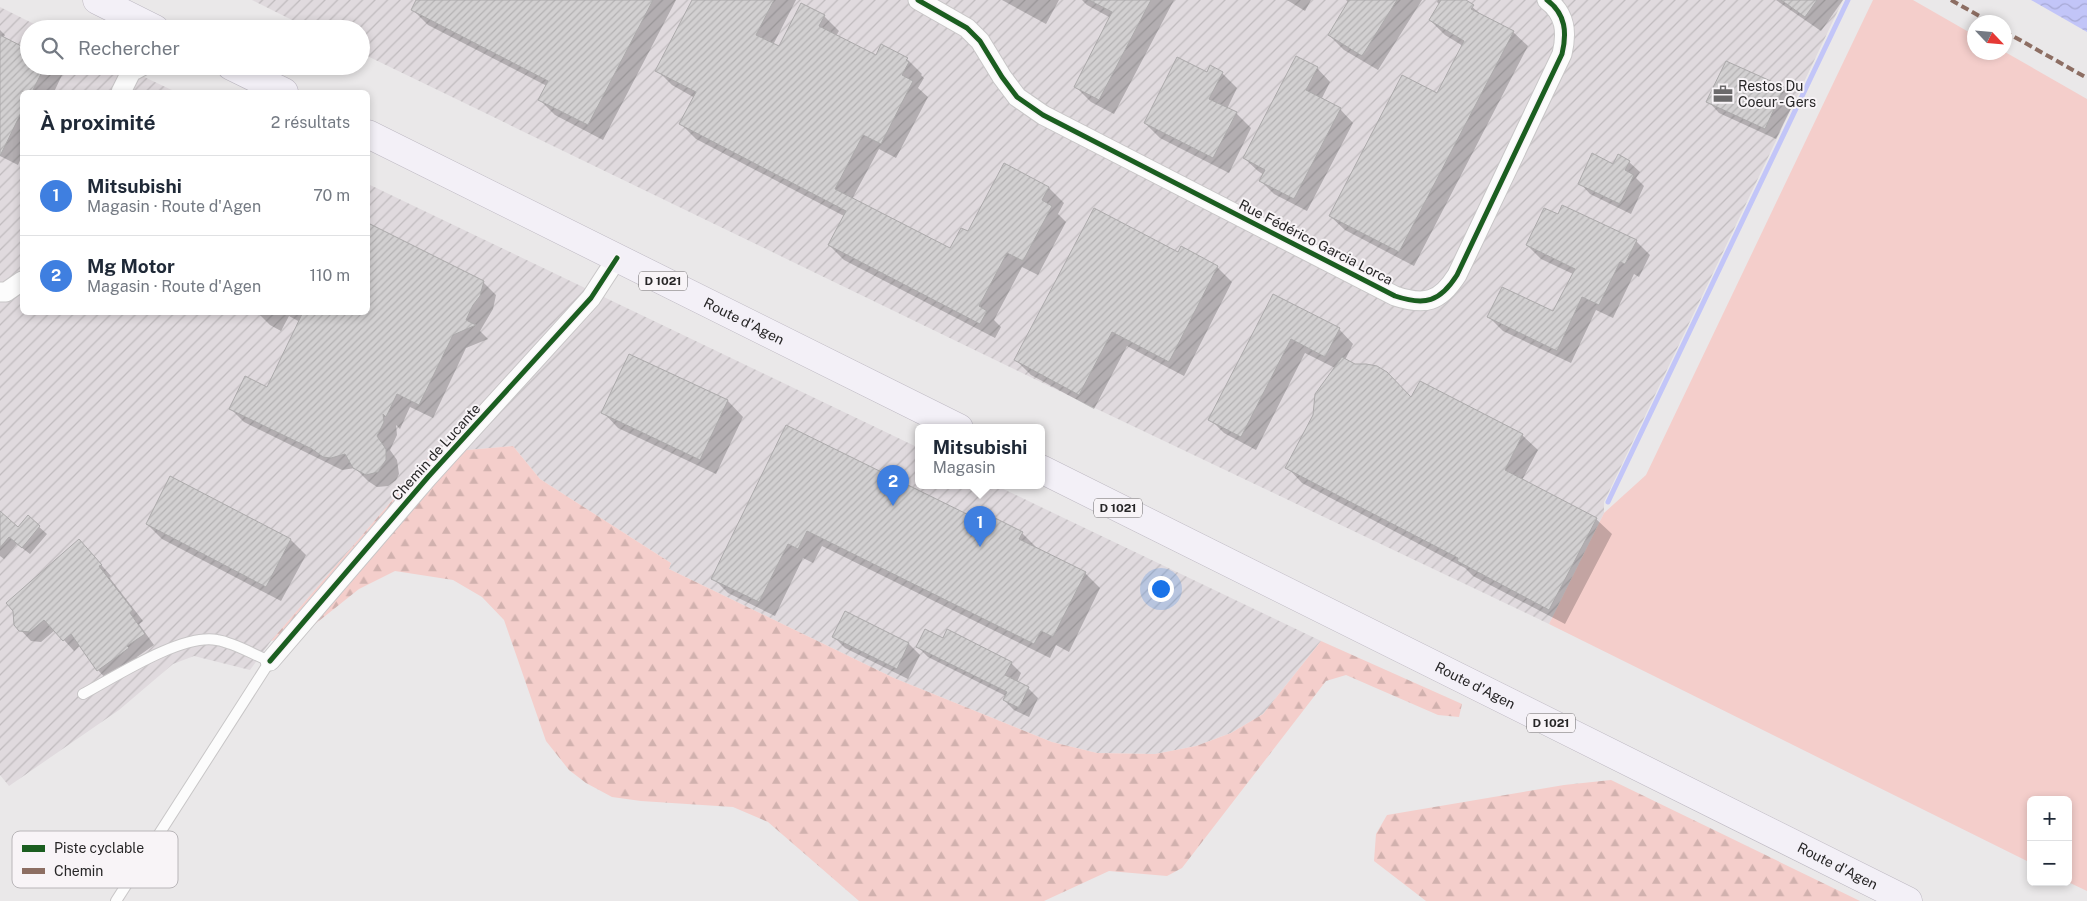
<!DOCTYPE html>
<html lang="fr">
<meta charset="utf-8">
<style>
body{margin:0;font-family:"Public Sans",sans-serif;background:#f2f2f3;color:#1f2937}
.controls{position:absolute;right:15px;bottom:15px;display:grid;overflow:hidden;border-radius:8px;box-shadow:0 2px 8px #0003}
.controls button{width:45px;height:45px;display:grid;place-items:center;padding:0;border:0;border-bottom:1px solid #e0e1e3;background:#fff;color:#1f2937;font:25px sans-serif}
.compass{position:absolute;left:1967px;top:15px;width:45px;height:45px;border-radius:50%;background:#fff;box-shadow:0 2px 8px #0003;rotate:116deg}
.you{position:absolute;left:1160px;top:588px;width:18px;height:18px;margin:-12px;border:4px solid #fff;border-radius:50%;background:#1a73e8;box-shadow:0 0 0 8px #1a73e833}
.badge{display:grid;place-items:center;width:32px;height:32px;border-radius:50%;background:#6b6a6b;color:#fff;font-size:16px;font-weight:700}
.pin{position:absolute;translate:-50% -41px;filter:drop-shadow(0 1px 2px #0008)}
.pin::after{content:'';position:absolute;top:26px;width:18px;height:15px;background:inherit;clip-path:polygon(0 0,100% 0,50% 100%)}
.popup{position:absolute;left:915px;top:424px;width:130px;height:65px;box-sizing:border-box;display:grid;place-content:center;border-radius:8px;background:#fff;filter:drop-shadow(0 1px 4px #0005);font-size:16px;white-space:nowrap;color:#747a83}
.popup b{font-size:19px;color:#1f2937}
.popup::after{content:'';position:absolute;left:50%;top:100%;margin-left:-10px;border:10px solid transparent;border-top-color:#fff}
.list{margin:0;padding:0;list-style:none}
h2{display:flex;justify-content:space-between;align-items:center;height:65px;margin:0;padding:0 20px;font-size:21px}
h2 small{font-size:16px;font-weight:400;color:#747a83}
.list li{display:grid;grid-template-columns:32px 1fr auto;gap:15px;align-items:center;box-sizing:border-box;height:80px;padding:0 20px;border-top:1px solid #e0e1e3}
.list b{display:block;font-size:19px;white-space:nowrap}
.list p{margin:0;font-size:16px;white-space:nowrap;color:#747a83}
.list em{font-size:16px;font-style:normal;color:#747a83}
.icon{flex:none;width:28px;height:28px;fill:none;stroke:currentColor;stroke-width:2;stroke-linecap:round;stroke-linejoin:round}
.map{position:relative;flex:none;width:2087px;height:901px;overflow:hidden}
.search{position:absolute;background:#fff;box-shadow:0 2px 8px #0003;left:20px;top:20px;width:350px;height:55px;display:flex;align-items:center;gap:12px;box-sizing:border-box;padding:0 18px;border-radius:28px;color:#747a83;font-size:19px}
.panel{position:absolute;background:#fff;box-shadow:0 2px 8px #0003;left:20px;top:90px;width:350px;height:225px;border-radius:8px}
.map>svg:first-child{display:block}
</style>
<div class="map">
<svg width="2087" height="901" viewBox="0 0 2087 901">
<defs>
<pattern id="industrial-furrows" width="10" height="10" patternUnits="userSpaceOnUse" patternTransform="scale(1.25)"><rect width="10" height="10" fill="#e0dade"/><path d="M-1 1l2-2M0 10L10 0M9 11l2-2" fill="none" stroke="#c0bbbe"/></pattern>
<pattern id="forest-firs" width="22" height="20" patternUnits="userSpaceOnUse" patternTransform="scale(1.25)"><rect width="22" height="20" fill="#f4cecb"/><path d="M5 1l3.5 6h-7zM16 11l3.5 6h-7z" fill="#d1b1ae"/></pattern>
<pattern id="water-waves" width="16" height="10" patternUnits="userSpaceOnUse" patternTransform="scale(1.25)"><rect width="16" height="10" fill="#c2c5f8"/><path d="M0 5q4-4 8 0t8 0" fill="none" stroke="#a7a9d5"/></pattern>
<pattern id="building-hatch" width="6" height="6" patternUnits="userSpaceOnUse" patternTransform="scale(1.25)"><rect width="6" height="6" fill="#d2d0d1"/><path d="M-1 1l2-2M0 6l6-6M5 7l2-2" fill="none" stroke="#b4b2b3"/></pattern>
</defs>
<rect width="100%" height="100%" fill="#eae8e9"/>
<g fill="url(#industrial-furrows)">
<path d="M252,0h1591l-239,502v11l-55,111 -469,-223 -719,-348v-24h-51z"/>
<path d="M0,7l44,22h-15v37h92l55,26h-154v220h346v-128l551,264v38h78l324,155 -58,73 -32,19 -35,13 -41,8 -58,-1 -45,-11 -158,-64 -225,-109 2,-6 -131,-84 -27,-33 -80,7 -162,188 -21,29 -56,-14 -21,8 -54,46 -110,76 -9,-11z"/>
</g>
<path fill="#f4cecb" d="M1873,0h40l61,35v17h31l82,47v792l-19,-9v-82h-37v63l-482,-239 55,-111 42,-38z"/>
<g fill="url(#forest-firs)">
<path d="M513,446l27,33 131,84 -2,6 225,109 158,64 45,11 58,1 41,-8 35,-13 32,-19 58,-73 141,63 -3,13 -21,-2 -92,-40 -20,6 -144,187 -15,8 -58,-5 -65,30h-185l-91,-79 -35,-15 -92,-6 -29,-4 -26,-14 -17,-13 -23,-29 -42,-121 -22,-23 -29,-17 -58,-9 -36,18 -54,43 -34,9 162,-188z"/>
<path d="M1611,780l249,121h-434l-52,-40 2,-27 11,-19 177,-30z"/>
</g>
<path fill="url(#water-waves)" d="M2031,0h56v32z"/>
<g fill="#0003">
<path d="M417,0h259l-73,140 -48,-25 -15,-15 7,-14 -119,-61 -16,-16z"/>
<path d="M694,0h102l-23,45 6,3 45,-32 15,15 -3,5 40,21 31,2 15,15 -1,1 3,3 -6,10 10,9 -32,61 -17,-9 -27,50 99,51 18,-17 80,-45 15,15 -6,11 8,8 -28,53 -16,-8 -28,53 7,7 -6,11 -151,-78 -15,-15 15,-29 -148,-77 -15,-15 14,-26 -23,-13 -15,-15z"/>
<path d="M1002,0h57l-13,24z"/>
<path d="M1082,0h92l-60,114 -23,-12 -15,-15 35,-69 -24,-13z"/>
<path d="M1287,0h24l-6,11z"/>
<path d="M1346,0h76l-44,70 -34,-20 -15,-15 20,-32z"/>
<path d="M1438,0h26l20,17 29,15 15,14 -114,220 -69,-36 -15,-14 108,-121 25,-49 -18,-11 -15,-15 10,-15 -3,-3z"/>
<path d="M1776,0h67l-22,31z"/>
<path d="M0,30l5,5 -2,3 26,28h24l9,9 -8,17h-32v64l-4,9 -18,-9z"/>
<path d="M1296,58l21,10 13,14 -9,18 19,9 13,14 -46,88 -33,-17 -13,-13 3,-6 -6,-4 -14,-13z"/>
<path d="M1726,62l57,27 12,11 -19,39 -57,-26 -11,-12z"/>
<path d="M1222,73l15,15 -10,21 9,4 15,15 -22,45 -69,-35 -15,-15 62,-49z"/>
<path d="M1629,162l11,10 -4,6 8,8 -13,28 -41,-20 -10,-11 33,-18z"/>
<path d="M1558,216l78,25 14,14 -11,22 -5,-3 -21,44 -17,-8 -25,53 -68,-32 -14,-14 65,-4 19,-39 -32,-15 -14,-14z"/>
<path d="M368,225l115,57 13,13 -3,14 -13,22 8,8 -22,9 -33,70 -23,-11 -10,22 -4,-4 1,10 -7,15 7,10 2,14 -3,6 -8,6 -11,1 -9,-6 -13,-13 -13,2 -98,-48 -13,-13 37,-20 32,-67 -11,-6 -8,15 -11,-6 -13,-13h111z"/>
<path d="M1178,253l39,14 15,15 -48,94 -57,-30 -33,63 -63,-34 -15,-15z"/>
<path d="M1274,296l65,33 14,15 -8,16 67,39 110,36 16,15 -16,30 74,39 16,15 -47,90 -92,-48 -8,-8 -163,-85 -15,-16 28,-52 20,-47 -30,-15 -49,97 -32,-17 -14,-14z"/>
<path d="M630,355l98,46 15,16 -27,57 -98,-46 -15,-16z"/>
<path d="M787,426l197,97 38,10 15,15 48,25 15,15 -31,64 -13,-7 -6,13 -228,-112 -9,17 -10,-5 -28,58 -47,-23 -15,-15z"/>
<path d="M171,478l120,62 15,15 -25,46 -119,-62 -15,-15z"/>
<path d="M28,517l19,17 -17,20 -13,-10 -13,15 -4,-3v-37l18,9z"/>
<path d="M89,551l22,25 -2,1 34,44 -4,3 15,21 -17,12 1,2 -30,22 -10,-11 -18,-25 -6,6 -19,-21 -14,12 -10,-1 -16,-17z"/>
<path d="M834,637l75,7 11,11 -12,24 -63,-31z"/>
<path d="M943,639l68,24 10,10 -4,9 11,6 10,10 -9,19 -15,-7 -10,-10 2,-4 -78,-39 -11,-11z"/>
</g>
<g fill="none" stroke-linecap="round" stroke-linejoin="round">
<path stroke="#c2c5f8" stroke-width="5" d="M1608,502l240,-502"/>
</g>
<g fill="url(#building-hatch)" stroke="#acaaab">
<path d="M416,0h237l-65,125 -50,-25 10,-19 -137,-71z"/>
<path d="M692,0h82l-18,35 23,11 22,-43 24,12 -6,11 57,29 5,-11 27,14 -2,2 3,2 -7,13 11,6 -32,63 -18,-9 -28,54 115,59 11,-20 7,3 36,-68 45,24 -7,13 10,6 -29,55 -16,-8 -28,53 8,5 -7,13 -152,-79 18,-34 -167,-87 17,-32 -41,-21z"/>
<path d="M1089,0h62l-52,100 -25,-13 38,-75z"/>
<path d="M1349,0h48l-35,56 -34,-21z"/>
<path d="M1441,0h25l8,5 -3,4 43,22 -115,221 -70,-36 73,-141 35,18 27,-52 -35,-21z"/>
<path d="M1781,0h36l-12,17z"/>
<path d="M0,35l29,15v16h16l-13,26h-10v19l-22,45z"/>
<path d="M1296,56l22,11 -12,23 35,18 -47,91 -35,-18 6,-11 -22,-12z"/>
<path d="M1177,57l30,15 3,-7 13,7 -14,27 28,13 -24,46 -69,-35z"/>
<path d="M1726,61l58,26 -19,42 -59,-27z"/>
<path d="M1592,153l21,11 5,-10 12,7 -5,9 9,5 -14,29 -42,-20z"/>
<path d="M1562,205l75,35 -12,24 -5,-2 -21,43 -17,-8 -25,54 -70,-34 15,-30 51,24 22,-42 -49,-24 18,-37 14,6z"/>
<path d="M1094,208l84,44 3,-6 37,20 -49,96 -57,-30 -33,63 -65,-35z"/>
<path d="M368,223l116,58 -4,15 -7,9 -7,15 10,5 -23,10 -34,70 -22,-11 -11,23 -3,-3 1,8 -7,14 9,13v11l-8,12 -12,3 -13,-7 -8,-14 -14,4 -8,-1 -11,-8 -83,-40 16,-33 22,11 36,-75h65z"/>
<path d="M1273,294l67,34 -15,29 -34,-18 -50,98 -33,-17z"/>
<path d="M629,354l99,46 -28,60 -99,-47z"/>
<path d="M1342,357l13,7h11l11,2 10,6 24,25 9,-16 103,53 -18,36 92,48 -48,92 -92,-49 1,-3 -173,-90 28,-53 2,-21z"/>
<path d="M786,425l197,97 4,-8 36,18 -4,7 67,33 -33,65 -12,-6 -7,13 -227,-113 -9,18 -10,-5 -29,58 -48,-23z"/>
<path d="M170,476l121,63 -25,48 -120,-63z"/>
<path d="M0,511l18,16 10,-12 12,11 -18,22 -13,-11 -9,11z"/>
<path d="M79,539l23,26 -3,1 34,44 -3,3 15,21 -18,12 2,2 -32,23 -26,-37 -8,7 -19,-21 -14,12 -11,-1 -5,-6 -1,-14 -7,-8z"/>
<path d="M845,611l64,32 -12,26 -65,-32z"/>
<path d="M925,629l18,9 4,-9 65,33 -7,13 24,12 -10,21 -16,-8 4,-8 -91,-45z"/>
</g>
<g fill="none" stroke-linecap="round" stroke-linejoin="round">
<defs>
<path id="lane" d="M83,694c32,-17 99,-61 134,-54 18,3 37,15 53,21l-154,240"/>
<g id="street">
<path d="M918,0l49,28 13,13 22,36 15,20 26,18 352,181c30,10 45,6 62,-21l105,-221c5,-21 4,-40 -15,-54"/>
<path d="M121,92l10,-20 11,-6"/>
<path d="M0,292h6l16,-11"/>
<path d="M270,661l158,-184 163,-179 26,-40"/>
</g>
<g id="primary">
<path d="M97,0l58,29"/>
<path d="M231,66l53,26"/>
<path id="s1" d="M368,134l591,294"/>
<path id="s2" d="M1041,469l867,432"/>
</g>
</defs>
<use href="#lane" stroke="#c8c6c7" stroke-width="12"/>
<use href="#street" stroke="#c8c6c7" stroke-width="21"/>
<use href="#primary" stroke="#bdb8c2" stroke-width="29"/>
<use href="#lane" stroke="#fcfcfc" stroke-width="10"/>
<use href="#street" stroke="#fcfcfc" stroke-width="19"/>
<use href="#primary" stroke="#f3f0f7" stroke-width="28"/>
<g stroke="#8d6e63" stroke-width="4" stroke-dasharray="8 4" stroke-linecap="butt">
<path d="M1951,0l39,22"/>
<path d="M2004,31l83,47"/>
</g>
<defs>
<g id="cycleway">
<path d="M918,0l49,28 13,13 22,36 15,20 26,18 352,181c30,10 45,6 62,-21l105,-221c5,-21 4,-40 -15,-54"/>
<path d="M270,661l158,-184 163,-179 26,-40"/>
</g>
</defs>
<use href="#cycleway" stroke="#f8f4f7" stroke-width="8"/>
<use href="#cycleway" stroke="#1b5e20" stroke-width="5"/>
</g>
<defs>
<symbol id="office-bare" viewBox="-9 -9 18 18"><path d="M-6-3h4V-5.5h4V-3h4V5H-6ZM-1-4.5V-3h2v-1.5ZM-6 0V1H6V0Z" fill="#6b6a6b" stroke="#f8f4f7" stroke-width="2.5" paint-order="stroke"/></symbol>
</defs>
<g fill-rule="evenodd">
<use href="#office-bare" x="1709" y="80" width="28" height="28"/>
</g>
<g text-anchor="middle" stroke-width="4" stroke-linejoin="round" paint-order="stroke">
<g fill="#f8f4f7" stroke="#666465" stroke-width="1">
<rect x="639" y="271.5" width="48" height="19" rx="4"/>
<rect x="1094" y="498.5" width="48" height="19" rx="4"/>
<rect x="1527" y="713.5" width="48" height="19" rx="4"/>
</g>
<g font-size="12" font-weight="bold" fill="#272627">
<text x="663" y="285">D 1021</text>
<text x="1118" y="512">D 1021</text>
<text x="1551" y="727">D 1021</text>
</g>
<g font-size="14" fill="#272627" stroke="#f8f4f7" text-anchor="start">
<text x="1738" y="91">Restos Du<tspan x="1738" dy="16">Coeur - Gers</tspan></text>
</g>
<g font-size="14" fill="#272627" stroke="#f8f4f7">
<text transform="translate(1316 242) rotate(27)" y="5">Rue Fédérico Garcia Lorca</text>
<text dy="5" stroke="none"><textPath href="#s1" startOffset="420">Route d'Agen</textPath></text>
<text transform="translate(436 452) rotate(-48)" y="5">Chemin de Lucante</text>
<text dy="5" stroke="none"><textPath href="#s2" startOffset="485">Route d'Agen</textPath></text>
<text dy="5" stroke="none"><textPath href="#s2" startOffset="890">Route d'Agen</textPath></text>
</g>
</g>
<rect x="12" y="831" width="166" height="57" rx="8" fill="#f8f4f7" stroke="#b9b6b9" stroke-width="1"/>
<rect x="22" y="845" width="23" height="7" fill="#1b5e20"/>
<rect x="22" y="868" width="23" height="6" fill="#8d6e63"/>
<g font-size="14" fill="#272627">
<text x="54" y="853">Piste cyclable</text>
<text x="54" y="876">Chemin</text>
</g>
</svg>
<div class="controls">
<button>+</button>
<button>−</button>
</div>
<svg class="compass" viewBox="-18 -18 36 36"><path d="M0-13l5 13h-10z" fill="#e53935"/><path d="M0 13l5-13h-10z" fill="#747a83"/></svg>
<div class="you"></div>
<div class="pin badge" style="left:980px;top:547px;background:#3f7fe0">1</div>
<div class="popup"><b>Mitsubishi</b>Magasin</div>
<div class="pin badge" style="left:893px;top:506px;background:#3f7fe0">2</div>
<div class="search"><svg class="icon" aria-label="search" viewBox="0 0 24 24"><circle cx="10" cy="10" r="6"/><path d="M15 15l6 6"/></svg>Rechercher</div>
<section class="panel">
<h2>À proximité<small>2 résultats</small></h2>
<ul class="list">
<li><span class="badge" style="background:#3f7fe0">1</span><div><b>Mitsubishi</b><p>Magasin · Route d'Agen</p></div><em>70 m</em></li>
<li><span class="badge" style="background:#3f7fe0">2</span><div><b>Mg Motor</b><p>Magasin · Route d'Agen</p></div><em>110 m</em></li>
</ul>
</section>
</div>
